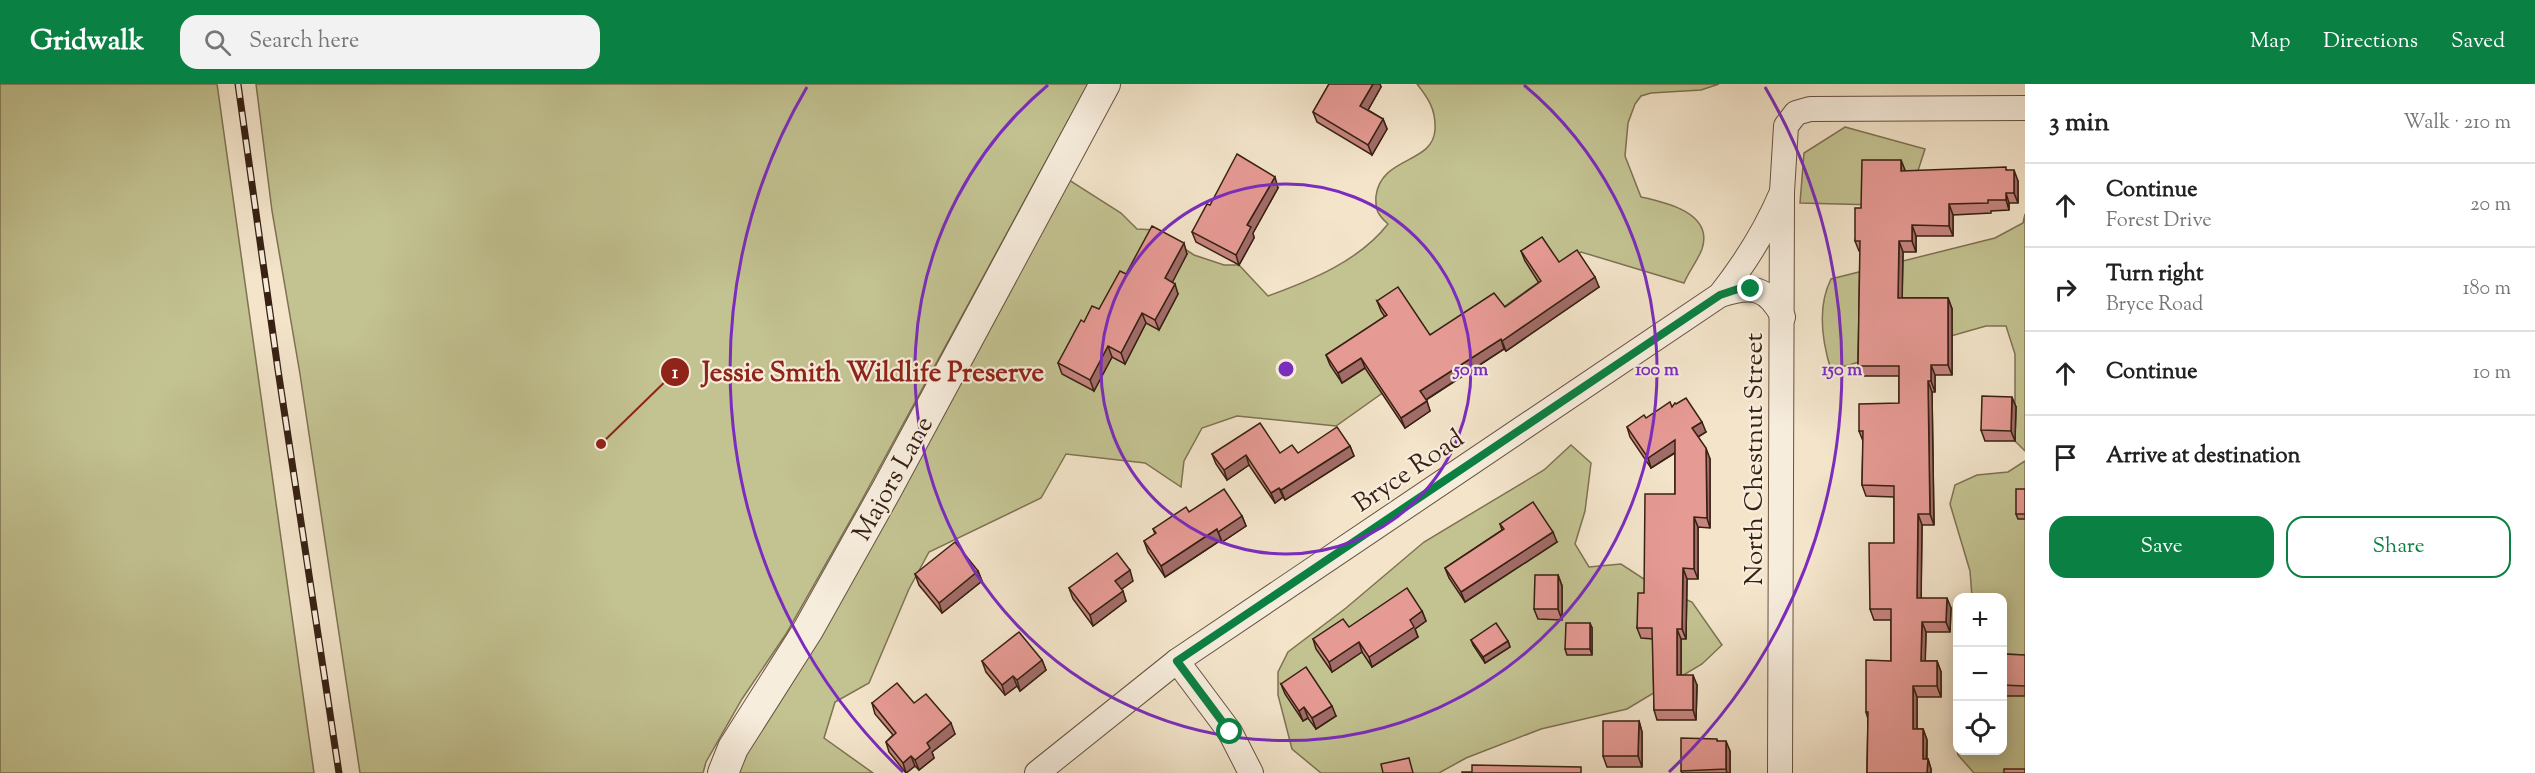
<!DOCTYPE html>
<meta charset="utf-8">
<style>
body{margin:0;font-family:"Sorts Mill Goudy",serif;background:#f2f2f2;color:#222}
.controls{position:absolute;right:18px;bottom:18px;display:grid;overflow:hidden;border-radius:12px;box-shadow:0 3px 15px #0003}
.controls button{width:54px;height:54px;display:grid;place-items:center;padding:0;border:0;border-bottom:2px solid #e0e0e0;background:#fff;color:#222;font:30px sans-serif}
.stop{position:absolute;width:18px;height:18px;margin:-14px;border:4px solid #0b8043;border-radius:50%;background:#fff}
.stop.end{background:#0b8043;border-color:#fff;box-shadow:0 2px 6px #0008}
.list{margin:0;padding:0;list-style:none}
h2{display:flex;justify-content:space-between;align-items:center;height:78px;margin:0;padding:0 24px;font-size:26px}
h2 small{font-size:20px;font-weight:400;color:#767676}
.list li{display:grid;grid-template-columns:39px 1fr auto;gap:18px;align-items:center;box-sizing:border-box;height:84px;padding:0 24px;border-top:2px solid #e0e0e0}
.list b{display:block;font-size:22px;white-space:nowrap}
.list p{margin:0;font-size:20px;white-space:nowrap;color:#767676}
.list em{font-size:20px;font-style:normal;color:#767676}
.actions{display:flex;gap:12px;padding:18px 24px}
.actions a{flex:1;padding:14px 0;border:2px solid #0b8043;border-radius:18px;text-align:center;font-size:21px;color:#0b8043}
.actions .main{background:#0b8043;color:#fff}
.icon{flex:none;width:33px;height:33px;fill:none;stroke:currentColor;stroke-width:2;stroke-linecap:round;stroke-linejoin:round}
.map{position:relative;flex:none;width:2025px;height:689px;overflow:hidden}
header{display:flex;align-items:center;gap:36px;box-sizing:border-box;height:84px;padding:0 30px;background:#0b8043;color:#fff}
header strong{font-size:28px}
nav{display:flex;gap:33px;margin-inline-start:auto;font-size:21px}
.search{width:420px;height:54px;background:#f2f2f2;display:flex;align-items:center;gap:15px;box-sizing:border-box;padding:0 21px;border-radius:18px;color:#767676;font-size:22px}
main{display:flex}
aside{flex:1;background:#fff}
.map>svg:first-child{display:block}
</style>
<header>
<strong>Gridwalk</strong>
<div class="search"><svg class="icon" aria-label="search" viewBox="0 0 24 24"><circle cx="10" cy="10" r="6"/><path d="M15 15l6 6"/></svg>Search here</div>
<nav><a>Map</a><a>Directions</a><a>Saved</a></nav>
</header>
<main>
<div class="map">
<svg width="2025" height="689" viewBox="0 0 2025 689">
<rect width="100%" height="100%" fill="#f3e4ca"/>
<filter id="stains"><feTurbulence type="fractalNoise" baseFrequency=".00333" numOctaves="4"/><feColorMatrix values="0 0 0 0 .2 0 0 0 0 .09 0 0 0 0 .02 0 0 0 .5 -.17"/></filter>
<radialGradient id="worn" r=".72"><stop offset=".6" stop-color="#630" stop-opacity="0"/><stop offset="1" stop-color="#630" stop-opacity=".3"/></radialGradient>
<g fill="#c3c291" stroke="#7e7252" stroke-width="1.5">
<path d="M0,0h217l97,689h-314z"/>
<path d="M256,0h832l-230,423 -72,127 -44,65 -36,63 -3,11h-343l-60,-399 -28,-163z"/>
<path d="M1417,0h302l-18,6 -50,3 -10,3 -6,8 -7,19 -3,33 16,41c24,5 73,16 61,52 -4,11 -13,22 -18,34l-103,-31 -245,174 -99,-10 -35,12 -18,33 -3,26 -36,-24 -79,-9 -25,44 -112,54 -20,37 -40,94 -34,19 -11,36 49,35h-138l331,-595 55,35 16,16 19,1 38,25 30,10h15l29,31c44,-16 91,-35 120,-72 -10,-9 -13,-14 -12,-28 5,-40 57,-32 59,-66 1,-20 -6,-31 -18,-46z"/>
<path d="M1845,43l80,22 -10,31 1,26 -116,-3 4,-50z"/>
<path d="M2025,130v237l-10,-10v-87l-9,-28h-20l-155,44c-9,-29 -14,-63 0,-91l164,-41 28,-15z"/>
<path d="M1571,361l20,18 -6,48 -10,33 14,23 32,-3 32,21 39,17 30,43 -20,19 -75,45 -86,20 -75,29 -27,15h-118l-29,-24 -14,-54v-23l10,-20 58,-44 78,-66 120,-72z"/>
<path d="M2025,377v312h-51l-16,-18 -4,-21 3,-7 1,23h44v-152l-30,-1 -2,-26 -20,-67 5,-19 22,-10 31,-3z"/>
</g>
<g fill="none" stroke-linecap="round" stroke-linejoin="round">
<defs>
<g id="minor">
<path d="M1720,211c31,-10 47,-9 63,22"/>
<path d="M1177,577l53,71 21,41"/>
<path d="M1037,689l140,-112 543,-366c26,-33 46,-65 62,-103"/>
<path d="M1780,689l2,-581 4,-66 10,-13 14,-4 215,-1"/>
</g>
<path id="tertiary" d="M723,689l10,-25 75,-118 79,-141 218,-405"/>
</defs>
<use href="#minor" stroke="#675241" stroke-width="26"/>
<use href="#tertiary" stroke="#675241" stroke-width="32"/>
<use href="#minor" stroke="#f7eddd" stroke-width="24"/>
<use href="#tertiary" stroke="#f7eddd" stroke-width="30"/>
<defs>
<path id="rail" d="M238,0l40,286 61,403"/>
</defs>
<use href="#rail" stroke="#382113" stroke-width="7"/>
<use href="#rail" stroke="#f7eddd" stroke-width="4.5" stroke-dasharray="14" stroke-linecap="butt"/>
</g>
<g fill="#c6847f" stroke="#382113" stroke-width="1.5">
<path d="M1329,0h51l1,3 -13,23 15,9 4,10 -15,26 -55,-33 -4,-10z"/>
<path d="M2007,86l11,11v22h-9v7l-18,1v2l-38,2v21h-37v16h-13l-1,46h46l4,11v66h-17v17h-3l2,133h-12l-1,73 30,10 -1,24h-24l-1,29h12l4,11v25h-24v32h6l4,11v19h1l3,10v4h-64l1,-54 -2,-7 25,-51v-41h-17l-4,-11 24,-66v-46l-28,-1 -4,-11 1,-44 -4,-10 40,-28v-27h-37l-4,-10 2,-115h-1l-4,-10 6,-33 44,-37z"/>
<path d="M1278,104l-25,45 1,5 -15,27 -43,-23 -4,-10 18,-27z"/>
<path d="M1521,167l38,11 40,25 -93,64 -2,-2 -78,51 4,11 -25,17 -40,-60 -23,15 -12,-18 -4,-10 59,-38 -4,-6 -4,-10 53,34 75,-28 34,-24 -14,-22z"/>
<path d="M1187,170l-15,28 6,12 -19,36 -13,-7 -21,41 -13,-7 -18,34 -32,-17 -4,-11 68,-89z"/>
<path d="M1672,323l34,25 -8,5 12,22v69l-12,-1v52h-11l-1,60h-5v36l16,10 -1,35h-39l-3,-10 -1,-71 -12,-1 -4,-10 7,-35 31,-99v-41l-24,15 -21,-31 -3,-10z"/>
<path d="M2016,323l-1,34h-30l-4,-11z"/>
<path d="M1350,362l4,10 -69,44 -2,-3 -8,6 -26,-38 -22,15 -11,-16 -4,-10 86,-1z"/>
<path d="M2025,405v30h-7l-2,-5z"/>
<path d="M1189,428l53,4 4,10 -24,16 -1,-2 -56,37 -17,-25 -4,-11 11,-7 -2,-5z"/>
<path d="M1500,440l57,18 -92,60 -16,-24 -4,-10 57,-38z"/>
<path d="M978,487l4,10 -40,32 -23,-28 -4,-11z"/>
<path d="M1558,491l4,11v34l-24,-1 -4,-10z"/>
<path d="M1133,497l-12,8 5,12 -33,25 -20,-27 -4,-11z"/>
<path d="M1422,527l4,10 -11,8 3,8 -46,30 -10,-15 -30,20 -16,-23 -3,-10 36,-12z"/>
<path d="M1592,544v27h-25l-2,-6z"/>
<path d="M1471,556l37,1 2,6 -25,16 -12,-18z"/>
<path d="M2002,570l23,1v41h-19l-4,-9z"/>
<path d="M1042,576l4,10 -26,21 -3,-5 -12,9 -19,-23 -4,-11z"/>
<path d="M1281,600l55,32 -20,13 -8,-11 -5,3 -18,-27z"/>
<path d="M872,619h42l41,31 -23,18 2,6 -15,12 -4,-4 -9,7 -17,-21 -3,-10 7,-7 -18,-21z"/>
<path d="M1639,637l3,11v35h-35l-4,-11z"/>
<path d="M1718,657l12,10v22h-48l-1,-2z"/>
</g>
<g fill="#a16c68" stroke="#382113" stroke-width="1.5">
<path d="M1373,0h7l1,3 -17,30 -4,-11z"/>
<path d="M1383,35l4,10 -15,26 -4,-10z"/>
<path d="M1901,76l4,10v11l-4,-10z"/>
<path d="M2014,86l4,11v22l-4,-10z"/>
<path d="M1275,93l3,11 -25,45 1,5 -15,27 -3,-10 11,-30z"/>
<path d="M2006,109l3,10v7l-3,-10z"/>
<path d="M1949,120l4,11v21l-4,-10z"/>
<path d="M1912,141l4,11v16l-4,-11z"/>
<path d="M1899,157l4,11 -1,57 -4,-11z"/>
<path d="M1184,159l3,11 -18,35 -4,-11z"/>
<path d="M1595,193l4,10 -93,64 -4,-10z"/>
<path d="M1175,200l3,10 -19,36 -4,-10z"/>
<path d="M1948,214l4,11v66l-4,-10z"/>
<path d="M1142,229l4,10 -21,41 -4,-11z"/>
<path d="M1501,255l3,10 -80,52 -4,-10z"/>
<path d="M1108,262l4,11 -18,34 -4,-11z"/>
<path d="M1361,274l4,10 -23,15 -4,-10z"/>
<path d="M1931,281l4,10v17l-4,-11z"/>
<path d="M1928,297l4,11 2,133 -4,-11z"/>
<path d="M2012,313l4,10 -1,34 -4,-10z"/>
<path d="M1427,317l3,10 -25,17 -4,-10z"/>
<path d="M1702,338l4,10 -10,6 -4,-10z"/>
<path d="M1675,356l4,10 -28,18 -3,-10z"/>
<path d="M1350,362l4,10 -69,44 -4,-10z"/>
<path d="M1706,364l4,11v69l-3,-10z"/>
<path d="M1246,371l3,10 -22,15 -3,-10z"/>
<path d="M1279,404l4,9 -8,6 -4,-10z"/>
<path d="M1918,430l4,11 -1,83 -4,-10z"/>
<path d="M1242,432l4,10 -24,16 -4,-10z"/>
<path d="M1694,433l4,10v52l-4,-10z"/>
<path d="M1217,445l4,11 -56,37 -4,-11z"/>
<path d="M1553,448l4,10 -92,60 -4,-10z"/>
<path d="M1683,484l4,11 -1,60 -4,-10z"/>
<path d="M1130,486l3,11 -14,10 -4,-10z"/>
<path d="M978,487l4,10 -40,32 -3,-10z"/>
<path d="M1558,491l4,11v34l-4,-11z"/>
<path d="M1123,507l3,10 -33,25 -3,-11z"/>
<path d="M1947,514l4,10 -1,24 -4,-10z"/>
<path d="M1422,527l4,10 -11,8 3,8 -46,30 -3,-10 41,-37z"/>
<path d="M1922,538l4,10 -1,40 -4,-11z"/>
<path d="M1590,539l2,5v27l-2,-6z"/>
<path d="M1677,545l4,10v46l-4,-10z"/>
<path d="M1508,557l2,6 -25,16 -2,-6z"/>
<path d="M1359,558l3,10 -30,20 -3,-10z"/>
<path d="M1042,576l4,10 -26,21 -3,-11z"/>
<path d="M1937,577l4,11v25l-4,-11z"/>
<path d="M1693,591l4,10 -1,35 -3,-10z"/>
<path d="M1013,592l4,10 -12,9 -3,-10z"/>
<path d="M1913,602l4,11v43l-4,-11z"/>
<path d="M1332,622l4,10 -20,13 -4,-11z"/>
<path d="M1304,623l4,11 -5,3 -4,-10z"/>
<path d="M1639,637l3,11v35l-4,-11z"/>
<path d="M951,639l4,11 -23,18 2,6 -15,12 -4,-10 12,-17z"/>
<path d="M1923,645l4,11 -1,29 -3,-10z"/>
<path d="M1726,657l4,10v22h-3l-1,-4z"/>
<path d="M911,672l4,10 -9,7 -3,-10z"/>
<path d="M1928,675l3,10v4h-4z"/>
</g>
<g fill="#e69a94" stroke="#382113" stroke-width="1.5">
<path d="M1329,0h44l-13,22 23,13 -15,26 -55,-33z"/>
<path d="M1237,70l38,23 -28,48 4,2 -15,28 -44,-23 15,-28 3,1z"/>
<path d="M1862,76h39v11l105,-4v3h8v23h-8v7h-18v3l-39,1v22l-37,-1v16h-13l-1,57h50v67h-17v16h-3l2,133h-12l-1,84h30l-1,24h-24l-1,39h16v25h-24v43h10v30h5l-1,14h-60l1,-61h-2v-52l25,1v-52h-21l-1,-66h25v-57l-32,-1 1,-54h-4v-27l40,-1v-37h-41l2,-125h-5v-33h6z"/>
<path d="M1152,142l32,17 -19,35 10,6 -20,36 -13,-7 -21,40 -13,-7 -18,34 -32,-17 23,-43 3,2 8,-16 7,3 21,-38 6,3z"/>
<path d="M1542,153l17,25 18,-12 18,27 -93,64 -1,-2 -81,52 7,10 -26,17 -40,-60 -23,15 -12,-18 61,-40 -10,-14 21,-14 32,48 64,-42 11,14 36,-26 -20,-30z"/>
<path d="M1982,312l30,1 -1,34 -30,-1z"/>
<path d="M1686,314l16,24 -10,6 14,20 1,70 -13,-1v52l-11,-1 -1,61h-5v46h16v35h-39l-2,-82h-15l1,-35h6l1,-99h30v-54l-27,18 -21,-31 17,-12 2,3 24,-16 2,5 3,-4 1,1z"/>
<path d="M1260,339l20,30 12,-8 6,8 39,-26 13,19 -69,44 -2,-2 -8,5 -25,-38 -22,15 -12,-16z"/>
<path d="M1224,405l18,27 -24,16 -1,-3 -56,37 -17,-25 12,-8 -3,-4 33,-22 3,5z"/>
<rect x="2016" y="405" width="9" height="25"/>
<path d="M1533,418l20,30 -92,60 -16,-24 59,-39 -4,-5z"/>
<path d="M955,458l23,29 -39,32 -24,-29z"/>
<path d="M1117,469l13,17 -15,11 8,10 -33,24 -21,-27z"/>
<path d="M1535,491h23v34h-24z"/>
<path d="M1407,504l15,23 -12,9 4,7 -45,30 -10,-15 -30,20 -16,-23 30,-20 6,8z"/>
<path d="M1496,539l12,18 -25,16 -12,-17z"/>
<path d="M1566,539h24v26h-25z"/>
<path d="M1019,548l23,28 -25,20 -4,-4 -11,9 -20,-24z"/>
<path d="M2002,570l23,1v31l-23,-1z"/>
<path d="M1306,583l26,39 -20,12 -8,-11 -5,4 -18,-27z"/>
<path d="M897,599l17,20 12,-9 25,29 -24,20 3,5 -15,12 -4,-4 -8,7 -17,-21 10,-9 -24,-30z"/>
<path d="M1603,637h36l-1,35h-35z"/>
<path d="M1681,654l36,1v2h9v28l-45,2z"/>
<path d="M1409,674l4,15h-30l-2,-9z"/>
<path d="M1472,681l109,2v6h-119v-1h10z"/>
<rect x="2004" y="685" width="21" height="4"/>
</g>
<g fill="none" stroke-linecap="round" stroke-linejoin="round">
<path stroke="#0b8043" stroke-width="8" d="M1230,648l-53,-71 543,-366 18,-6h13"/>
</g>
<g fill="none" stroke="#7b2cbf" stroke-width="3">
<circle cx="1286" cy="285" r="185"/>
<path d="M1524 1A371 371 0 1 1 1048 1"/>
<path d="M903 688A556 556 0 0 1 807 3M1765 3A556 556 0 0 1 1669 688"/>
</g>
<g text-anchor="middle" stroke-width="4.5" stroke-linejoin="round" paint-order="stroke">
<g font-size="26" fill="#382113" stroke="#f7eddd">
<text transform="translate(1753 375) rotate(-90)" y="9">North Chestnut Street</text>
<text transform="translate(1408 386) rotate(-34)" y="9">Bryce Road</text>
<text transform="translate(892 394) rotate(-61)" y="9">Majors Lane</text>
</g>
</g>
<circle cx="1286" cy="285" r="9" fill="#7b2cbf" stroke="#f7eddd" stroke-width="3"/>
<g font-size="18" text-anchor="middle" font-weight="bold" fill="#7b2cbf" stroke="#f7eddd" stroke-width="4.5" stroke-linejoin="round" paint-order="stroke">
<text x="1471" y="291">50 m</text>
<text x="1657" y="291">100 m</text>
<text x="1842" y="291">150 m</text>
</g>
<path fill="none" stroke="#8f2418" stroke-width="2" d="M601 360L675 288"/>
<g fill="#8f2418" stroke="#f7eddd" stroke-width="2">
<circle cx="601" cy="360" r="6"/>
<circle cx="675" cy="288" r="15"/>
</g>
<g font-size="18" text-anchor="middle" font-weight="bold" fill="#fff">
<text x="675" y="294">1</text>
</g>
<g font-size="27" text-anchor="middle" font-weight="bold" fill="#8f2418" stroke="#f7eddd" stroke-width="4.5" stroke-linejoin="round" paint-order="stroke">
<text x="873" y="297">Jessie Smith Wildlife Preserve</text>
</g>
<rect width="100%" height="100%" filter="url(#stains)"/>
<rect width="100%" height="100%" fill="url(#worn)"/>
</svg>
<div class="controls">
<button>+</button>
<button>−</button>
<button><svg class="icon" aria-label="locate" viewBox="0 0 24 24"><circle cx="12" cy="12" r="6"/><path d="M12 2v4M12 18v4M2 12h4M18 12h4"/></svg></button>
</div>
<div class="stop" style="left:1230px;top:648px"></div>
<div class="stop end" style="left:1751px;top:205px"></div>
</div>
<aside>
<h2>3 min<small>Walk · 210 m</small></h2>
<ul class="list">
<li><svg class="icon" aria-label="ahead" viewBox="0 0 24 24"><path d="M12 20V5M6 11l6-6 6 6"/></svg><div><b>Continue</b><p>Forest Drive</p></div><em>20 m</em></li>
<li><svg class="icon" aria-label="right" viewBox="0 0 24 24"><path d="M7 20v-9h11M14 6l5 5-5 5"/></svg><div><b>Turn right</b><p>Bryce Road</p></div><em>180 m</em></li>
<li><svg class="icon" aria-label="ahead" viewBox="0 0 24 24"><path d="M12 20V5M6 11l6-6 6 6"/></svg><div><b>Continue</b></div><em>10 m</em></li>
<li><svg class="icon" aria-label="arrive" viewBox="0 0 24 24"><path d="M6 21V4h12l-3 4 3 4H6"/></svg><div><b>Arrive at destination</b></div></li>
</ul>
<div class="actions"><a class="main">Save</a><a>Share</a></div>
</aside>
</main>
